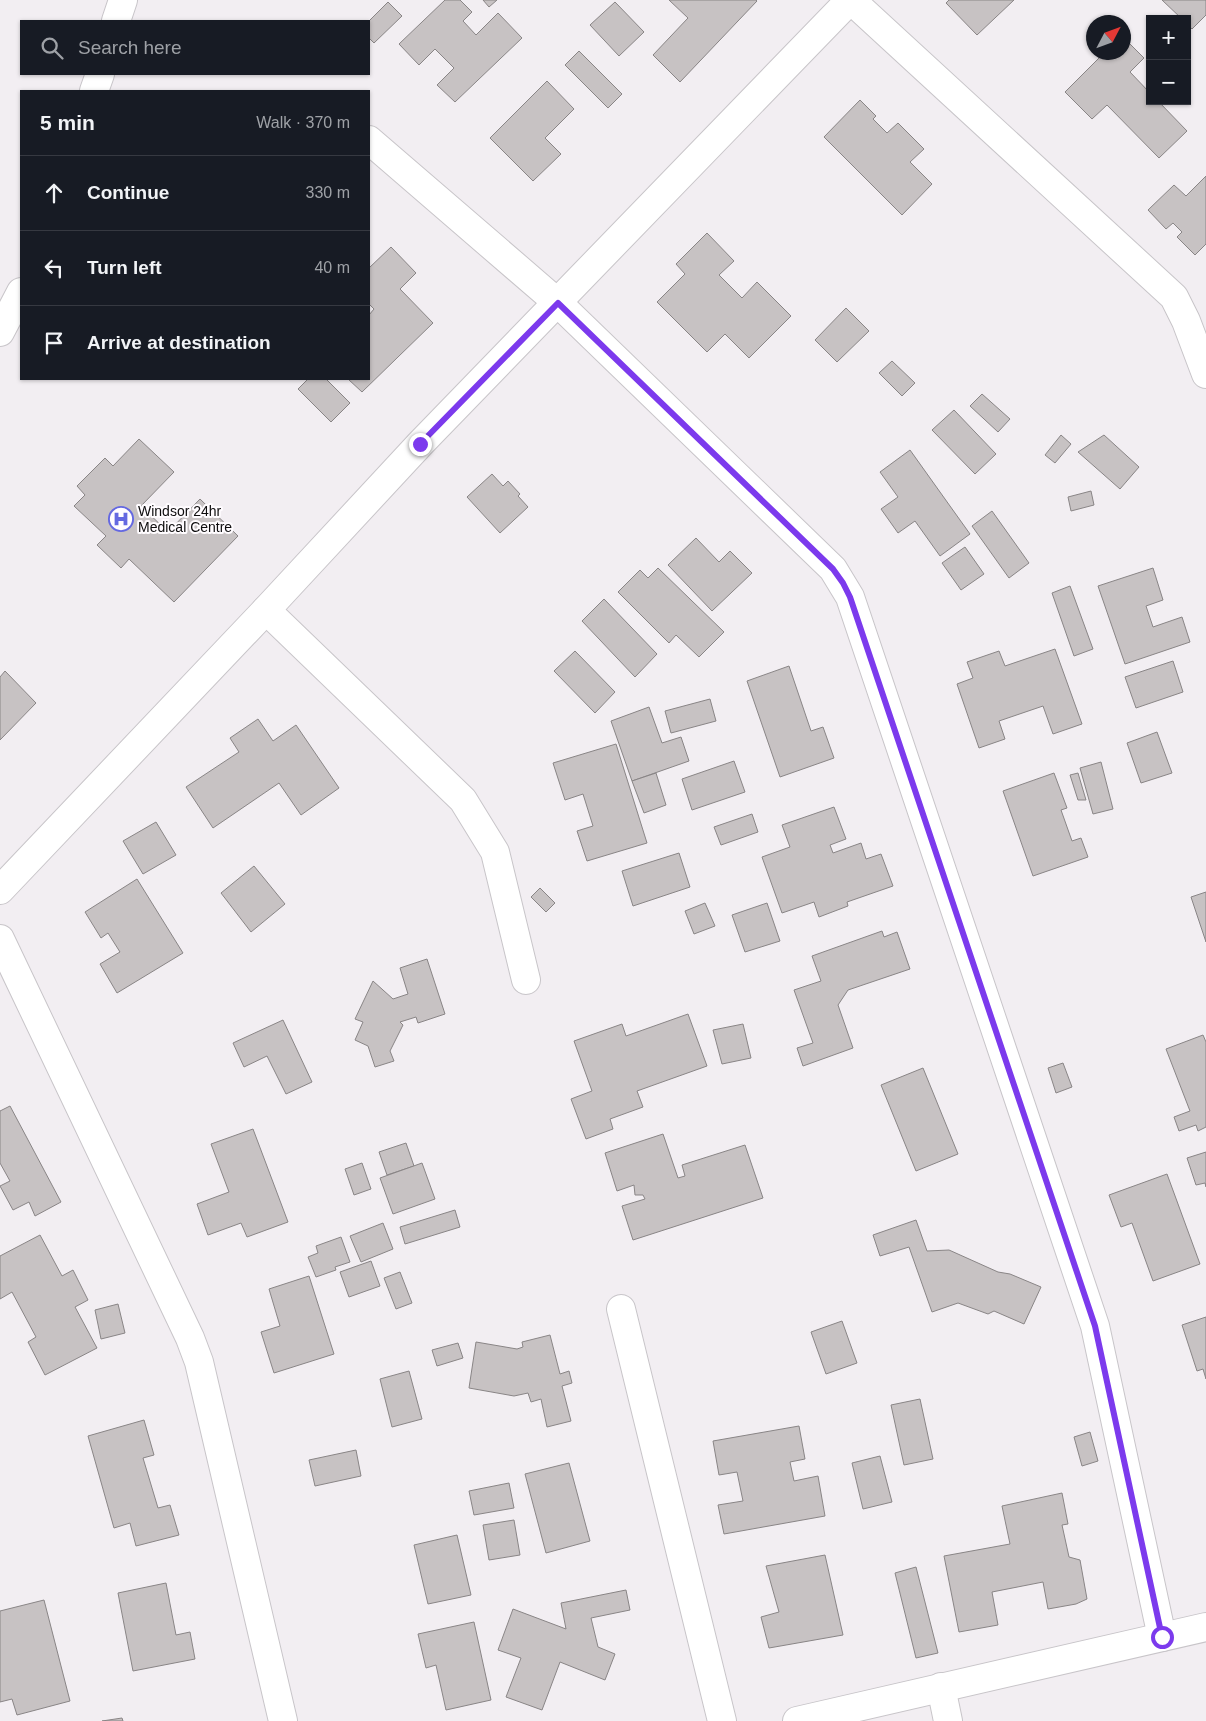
<!DOCTYPE html>
<meta charset="utf-8">
<style>
body{margin:0;font-family:Helvetica,sans-serif;background:#20242c;color:#f1f3f6}
.controls{position:absolute;right:15px;top:15px;display:grid;overflow:hidden;border-radius:0px;box-shadow:0 1px 4px #0004}
.controls button{width:45px;height:45px;display:grid;place-items:center;padding:0;border:0;border-bottom:1px solid #363941;background:#171b24;color:#f1f3f6;font:25px sans-serif}
.compass{position:absolute;left:1086px;top:15px;width:45px;height:45px;border-radius:50%;background:#171b24;box-shadow:0 1px 4px #0004;rotate:49deg}
.stop{position:absolute;width:15px;height:15px;margin:-11px;border:4px solid #7c3aed;border-radius:50%;background:#fff}
.stop.end{background:#7c3aed;border-color:#fff;box-shadow:0 1px 5px #0008}
.list{margin:0;padding:0;list-style:none}
h2{display:flex;justify-content:space-between;align-items:center;height:65px;margin:0;padding:0 20px;font-size:21px}
h2 small{font-size:16px;font-weight:400;color:#9ea1a6}
.list li{display:grid;grid-template-columns:32px 1fr auto;gap:15px;align-items:center;box-sizing:border-box;height:75px;padding:0 20px;border-top:1px solid #363941}
.list b{display:block;font-size:19px;white-space:nowrap}
.list em{font-size:16px;font-style:normal;color:#9ea1a6}
.icon{flex:none;width:28px;height:28px;fill:none;stroke:currentColor;stroke-width:2;stroke-linecap:round;stroke-linejoin:round}
.map{position:relative;flex:none;width:1206px;height:1721px;overflow:hidden}
.search{position:absolute;background:#171b24;box-shadow:0 1px 4px #0004;left:20px;top:20px;width:350px;height:55px;display:flex;align-items:center;gap:12px;box-sizing:border-box;padding:0 18px;border-radius:0px;color:#9ea1a6;font-size:19px}
.panel{position:absolute;background:#171b24;box-shadow:0 1px 4px #0004;left:20px;top:90px;width:350px;height:290px;border-radius:0px}
.map>svg:first-child{display:block}
</style>
<div class="map">
<svg width="1206" height="1721" viewBox="0 0 1206 1721">
<rect width="100%" height="100%" fill="#f2eef2"/>
<g fill="#c7c2c3" stroke="#898586">
<path d="M445,0h15l12,12 -9,9 13,14 22,-22 24,25 -67,64 -18,-17 17,-17 -19,-19 -16,16 -20,-21z"/>
<path d="M483,0h14l-8,7z"/>
<path d="M669,0h87l1,1 -77,81 -27,-27 35,-37z"/>
<path d="M949,0h65l-37,35 -31,-32z"/>
<path d="M1162,0h44v15l-14,14 -5,-5v-5h-5z"/>
<path d="M388,2l14,14 -28,27 -5,-5v-17z"/>
<path d="M615,2l29,30 -25,24 -29,-31z"/>
<path d="M1124,38l20,20 -14,14 20,21v8h8l29,30 -28,27 -52,-53 -15,14 -27,-27 40,-40h19z"/>
<path d="M579,51l43,43 -14,14 -43,-43z"/>
<path d="M547,81l27,28 -29,29 16,16 -28,27 -43,-43z"/>
<path d="M860,100l16,16 -3,3 14,14 11,-10 26,26 -14,13 22,22 -30,31 -78,-78z"/>
<path d="M1206,176v68l-11,11 -18,-18 5,-5 -9,-9 -7,6 -18,-19 26,-25 12,11z"/>
<path d="M707,233l27,28 -15,14 23,23 15,-16 34,34 -42,42 -24,-24 -18,18 -50,-50 28,-28 -9,-10z"/>
<path d="M391,247l25,26 -16,16 33,34 -71,69 -14,-13h21v-64l5,-6 -5,-5v-36z"/>
<path d="M846,308l23,23 -32,31 -22,-22z"/>
<path d="M892,361l23,22 -13,13 -23,-23z"/>
<path d="M308,379h18l24,24 -19,19 -33,-33z"/>
<path d="M982,394l28,25 -12,13 -28,-26z"/>
<path d="M954,410l42,44 -21,20 -43,-44z"/>
<path d="M1061,435l10,9 -16,19 -10,-8z"/>
<path d="M1104,435l35,32 -19,22 -42,-37z"/>
<path d="M139,439l35,33 -33,34 27,26 32,-33 38,37 -64,66 -45,-43 -8,9 -24,-23 9,-9 -32,-30 11,-11 -8,-9 28,-28 8,8z"/>
<path d="M910,450l60,84 -30,22 -25,-35 -17,12 -17,-24 17,-12 -18,-25z"/>
<path d="M492,474l11,12 5,-5 12,13 -2,2 10,11 -28,26 -33,-36z"/>
<path d="M1091,491l3,14 -23,6 -3,-14z"/>
<path d="M992,511l37,52 -20,15 -37,-52z"/>
<path d="M696,538l23,24 11,-11 22,22 -40,38 -44,-46z"/>
<path d="M965,547l19,27 -23,16 -19,-27z"/>
<path d="M658,568l66,64 -25,25 -23,-22 -7,8 -51,-51 22,-22 8,8z"/>
<path d="M1153,568l10,32 -17,6 7,21 29,-10 8,25 -65,22 -27,-78z"/>
<path d="M1070,586l23,63 -19,7 -22,-63z"/>
<path d="M604,599l53,55 -22,23 -53,-56z"/>
<path d="M1055,649l27,75 -29,10 -10,-28 -44,15 6,18 -26,9 -22,-64 16,-6 -6,-16 32,-11 6,15z"/>
<path d="M575,651l40,41 -20,21 -41,-42z"/>
<path d="M1173,661l10,31 -47,16 -11,-31z"/>
<path d="M789,666l22,65 12,-4 11,31 -54,19 -33,-96z"/>
<path d="M5,671l31,32 -36,37v-63z"/>
<path d="M710,699l6,22 -45,12 -6,-22z"/>
<path d="M649,707l13,36 19,-6 8,24 -57,20 -21,-60z"/>
<path d="M258,719l15,22 23,-16 43,63 -38,27 -22,-32 -66,45 -27,-41 53,-35 -9,-14z"/>
<path d="M1157,732l15,41 -31,10 -14,-40z"/>
<path d="M616,744l31,99 -60,18 -10,-30 16,-5 -10,-32 -18,6 -12,-37z"/>
<path d="M734,761l11,31 -53,18 -10,-31z"/>
<path d="M1101,762l12,47 -20,5 -13,-46z"/>
<path d="M656,773l10,32 -22,8 -12,-32z"/>
<path d="M1054,773l13,35 -6,2 11,31 9,-3 7,19 -55,19 -30,-85z"/>
<path d="M1078,773l8,27h-8l-8,-25z"/>
<path d="M834,807l12,32 -16,6 3,8 28,-10 5,16 15,-5 12,32 -46,16 1,4 -29,11 -5,-15 -32,11 -20,-56 28,-10 -8,-22z"/>
<path d="M752,814l6,18 -37,13 -7,-18z"/>
<path d="M156,822l20,33 -33,19 -20,-33z"/>
<path d="M679,853l11,34 -57,19 -11,-35z"/>
<path d="M254,866l31,38 -34,28 -30,-39z"/>
<path d="M137,879l46,74 -66,40 -17,-29 20,-12 -12,-19 -7,5 -16,-26z"/>
<path d="M540,888l15,15 -9,9 -15,-15z"/>
<path d="M1206,892v50l-15,-45z"/>
<path d="M705,903l10,23 -21,8 -9,-23z"/>
<path d="M767,903l13,38 -35,11 -13,-37z"/>
<path d="M882,931l2,6 13,-5 13,37 -62,21 -10,15 15,43 -50,18 -6,-18 16,-5 -19,-53 27,-9 -9,-25z"/>
<path d="M427,959l18,55 -27,9 -2,-6 -16,5 3,3 -13,26 4,10 -19,6 -7,-21 -13,-6 8,-18 -8,-3 18,-38 20,18 15,-5 -8,-26z"/>
<path d="M688,1014l19,52 -70,25 6,16 -33,12 3,10 -27,10 -15,-40 21,-8 -18,-50 48,-17 4,12z"/>
<path d="M283,1020l29,62 -26,12 -19,-38 -23,11 -11,-24z"/>
<path d="M743,1024l8,34 -29,6 -9,-34z"/>
<path d="M1203,1035l3,7v85l-8,4 -2,-6 -17,6 -5,-14 16,-6 -24,-62z"/>
<path d="M1063,1063l9,24 -16,6 -8,-25z"/>
<path d="M923,1068l35,86 -42,17 -35,-86z"/>
<path d="M10,1106l51,96 -26,14 -6,-14 -16,8 -13,-24 10,-5 -10,-18v-52z"/>
<path d="M253,1129l35,93 -41,15 -6,-14 -33,12 -11,-31 32,-12 -18,-48z"/>
<path d="M663,1134l15,44 7,-2 -3,-11 63,-20 18,53 -130,42 -11,-34 23,-7 -2,-4h-8l-1,-10 -17,6 -12,-38z"/>
<path d="M406,1143l8,23 -27,9 -8,-23z"/>
<path d="M1206,1152v35l-1,-4 -9,2 -9,-27z"/>
<path d="M362,1163l9,26 -17,6 -9,-26z"/>
<path d="M422,1163l13,36 -42,15 -13,-36z"/>
<path d="M1167,1174l33,90 -47,17 -21,-58 -11,4 -12,-32z"/>
<path d="M455,1210l5,17 -55,17 -5,-17z"/>
<path d="M916,1220l11,31 22,-1 49,22 12,2 31,13 -17,37 -30,-13 -6,3 -30,-11 -26,9 -23,-65 -29,9 -7,-21z"/>
<path d="M383,1223l10,26 -32,13 -11,-26z"/>
<path d="M40,1235l22,41 11,-6 15,30 -13,7 22,41 -52,27 -17,-33 8,-5 -24,-45 -12,7v-43z"/>
<path d="M341,1237l9,25 -15,5 1,3 -20,7 -8,-20 10,-4 -2,-7z"/>
<path d="M371,1261l9,25 -31,11 -9,-25z"/>
<path d="M400,1272l12,31 -16,6 -12,-31z"/>
<path d="M309,1276l25,78 -60,19 -13,-41 19,-6 -11,-37z"/>
<path d="M118,1304l7,29 -24,6 -6,-29z"/>
<path d="M1206,1317v62l-3,-10 -6,2 -15,-46z"/>
<path d="M842,1321l15,42 -31,11 -15,-42z"/>
<path d="M550,1335l10,39 9,-3 3,12 -10,3 9,35 -24,6 -6,-28 -10,3 -3,-9 -14,3 -45,-8 7,-46 41,7 6,-2 -1,-5z"/>
<path d="M458,1343l5,15 -26,8 -5,-16z"/>
<path d="M409,1371l13,48 -30,8 -12,-48z"/>
<path d="M920,1399l13,60 -29,6 -13,-60z"/>
<path d="M144,1420l10,35 -11,3 15,50 12,-3 9,30 -43,11 -6,-23 -16,5 -26,-92z"/>
<path d="M799,1426l6,33 -15,3 4,19 24,-5 7,40 -101,18 -6,-29 25,-4 -6,-29 -18,3 -6,-34z"/>
<path d="M1090,1432l8,29 -16,5 -8,-29z"/>
<path d="M356,1450l5,26 -46,10 -6,-26z"/>
<path d="M880,1456l12,46 -29,7 -11,-46z"/>
<path d="M569,1463l21,78 -44,12 -21,-79z"/>
<path d="M509,1483l5,25 -40,7 -5,-24z"/>
<path d="M1062,1493l6,31 -6,1 7,32 11,3 7,39 -11,5 -28,5 -5,-27 -51,10 6,33 -39,7 -15,-76 66,-12 -8,-38z"/>
<path d="M514,1520l6,35 -31,5 -6,-35z"/>
<path d="M457,1535l14,60 -43,9 -14,-59z"/>
<path d="M825,1555l18,80 -74,13 -8,-31 18,-5 -13,-46z"/>
<path d="M916,1567l22,86 -22,5 -21,-85z"/>
<path d="M166,1583l10,52 14,-3 5,27 -62,12 -15,-78z"/>
<path d="M626,1590l4,20 -39,8 7,29 17,7 -10,26 -45,-18 -18,48 -36,-13 15,-39 -23,-8 15,-41 53,20 -5,-26z"/>
<path d="M44,1600l26,101 -53,14 -5,-16 -12,3v-91z"/>
<path d="M474,1622l17,78 -45,10 -10,-45 -10,3 -8,-34z"/>
<path d="M122,1718l1,3h-21z"/>
</g>
<g fill="none" stroke-linecap="round" stroke-linejoin="round">
<defs>
<g id="street">
<path d="M851,0l323,297 12,24 20,53"/>
<path d="M369,140l189,163 275,266 17,28 245,729 67,311"/>
<path d="M266,610l197,190 32,52 31,128"/>
<path d="M0,890l266,-280 154,-166 430,-444"/>
<path d="M0,939l190,399 9,24 84,359"/>
<path d="M621,1309l101,412"/>
<path d="M941,1687l7,34"/>
<path d="M797,1721l409,-94"/>
</g>
<g id="secondary">
<path d="M116,21l7,-21"/>
<path d="M94,91l6,-17"/>
<path d="M0,332l21,-40"/>
</g>
</defs>
<use href="#street" stroke="#c8c5c9" stroke-width="30"/>
<use href="#secondary" stroke="#c8c5c9" stroke-width="30"/>
<use href="#street" stroke="#fff" stroke-width="28"/>
<use href="#secondary" stroke="#fff" stroke-width="28"/>
</g>
<g fill="none" stroke-linecap="round" stroke-linejoin="round">
<path stroke="#7c3aed" stroke-width="6" d="M420,444l138,-141 275,266 10,14 7,14 245,729 67,311"/>
</g>
<defs>
<symbol id="hospital-ring" viewBox="-11 -11 22 22"><circle r="9.5" fill="#fffcff" stroke="#6468e1" stroke-width="1.5"/><path d="M-5-5h3v3.5h4V-5h3V5h-3V1.5h-4V5h-3Z" fill="#6468e1"/></symbol>
</defs>
<g fill-rule="evenodd">
<use href="#hospital-ring" x="107" y="505" width="28" height="28"/>
</g>
<g text-anchor="middle" stroke-width="4" stroke-linejoin="round" paint-order="stroke">
<g font-size="14" fill="#0d0c0d" stroke="#fffcff" text-anchor="start">
<text x="138" y="516">Windsor 24hr<tspan x="138" dy="16">Medical Centre</tspan></text>
</g>
</g>
</svg>
<div class="controls">
<button>+</button>
<button>−</button>
</div>
<svg class="compass" viewBox="-18 -18 36 36"><path d="M0-13l5 13h-10z" fill="#e53935"/><path d="M0 13l5-13h-10z" fill="#9ea1a6"/></svg>
<div class="stop" style="left:1162px;top:1637px"></div>
<div class="stop end" style="left:420px;top:444px"></div>
<div class="search"><svg class="icon" aria-label="search" viewBox="0 0 24 24"><circle cx="10" cy="10" r="6"/><path d="M15 15l6 6"/></svg>Search here</div>
<section class="panel">
<h2>5 min<small>Walk · 370 m</small></h2>
<ul class="list">
<li><svg class="icon" aria-label="ahead" viewBox="0 0 24 24"><path d="M12 20V5M6 11l6-6 6 6"/></svg><div><b>Continue</b></div><em>330 m</em></li>
<li><svg class="icon" aria-label="left" viewBox="0 0 24 24"><path d="M17 20v-9H6M10 6l-5 5 5 5"/></svg><div><b>Turn left</b></div><em>40 m</em></li>
<li><svg class="icon" aria-label="arrive" viewBox="0 0 24 24"><path d="M6 21V4h12l-3 4 3 4H6"/></svg><div><b>Arrive at destination</b></div></li>
</ul>
</section>
</div>
